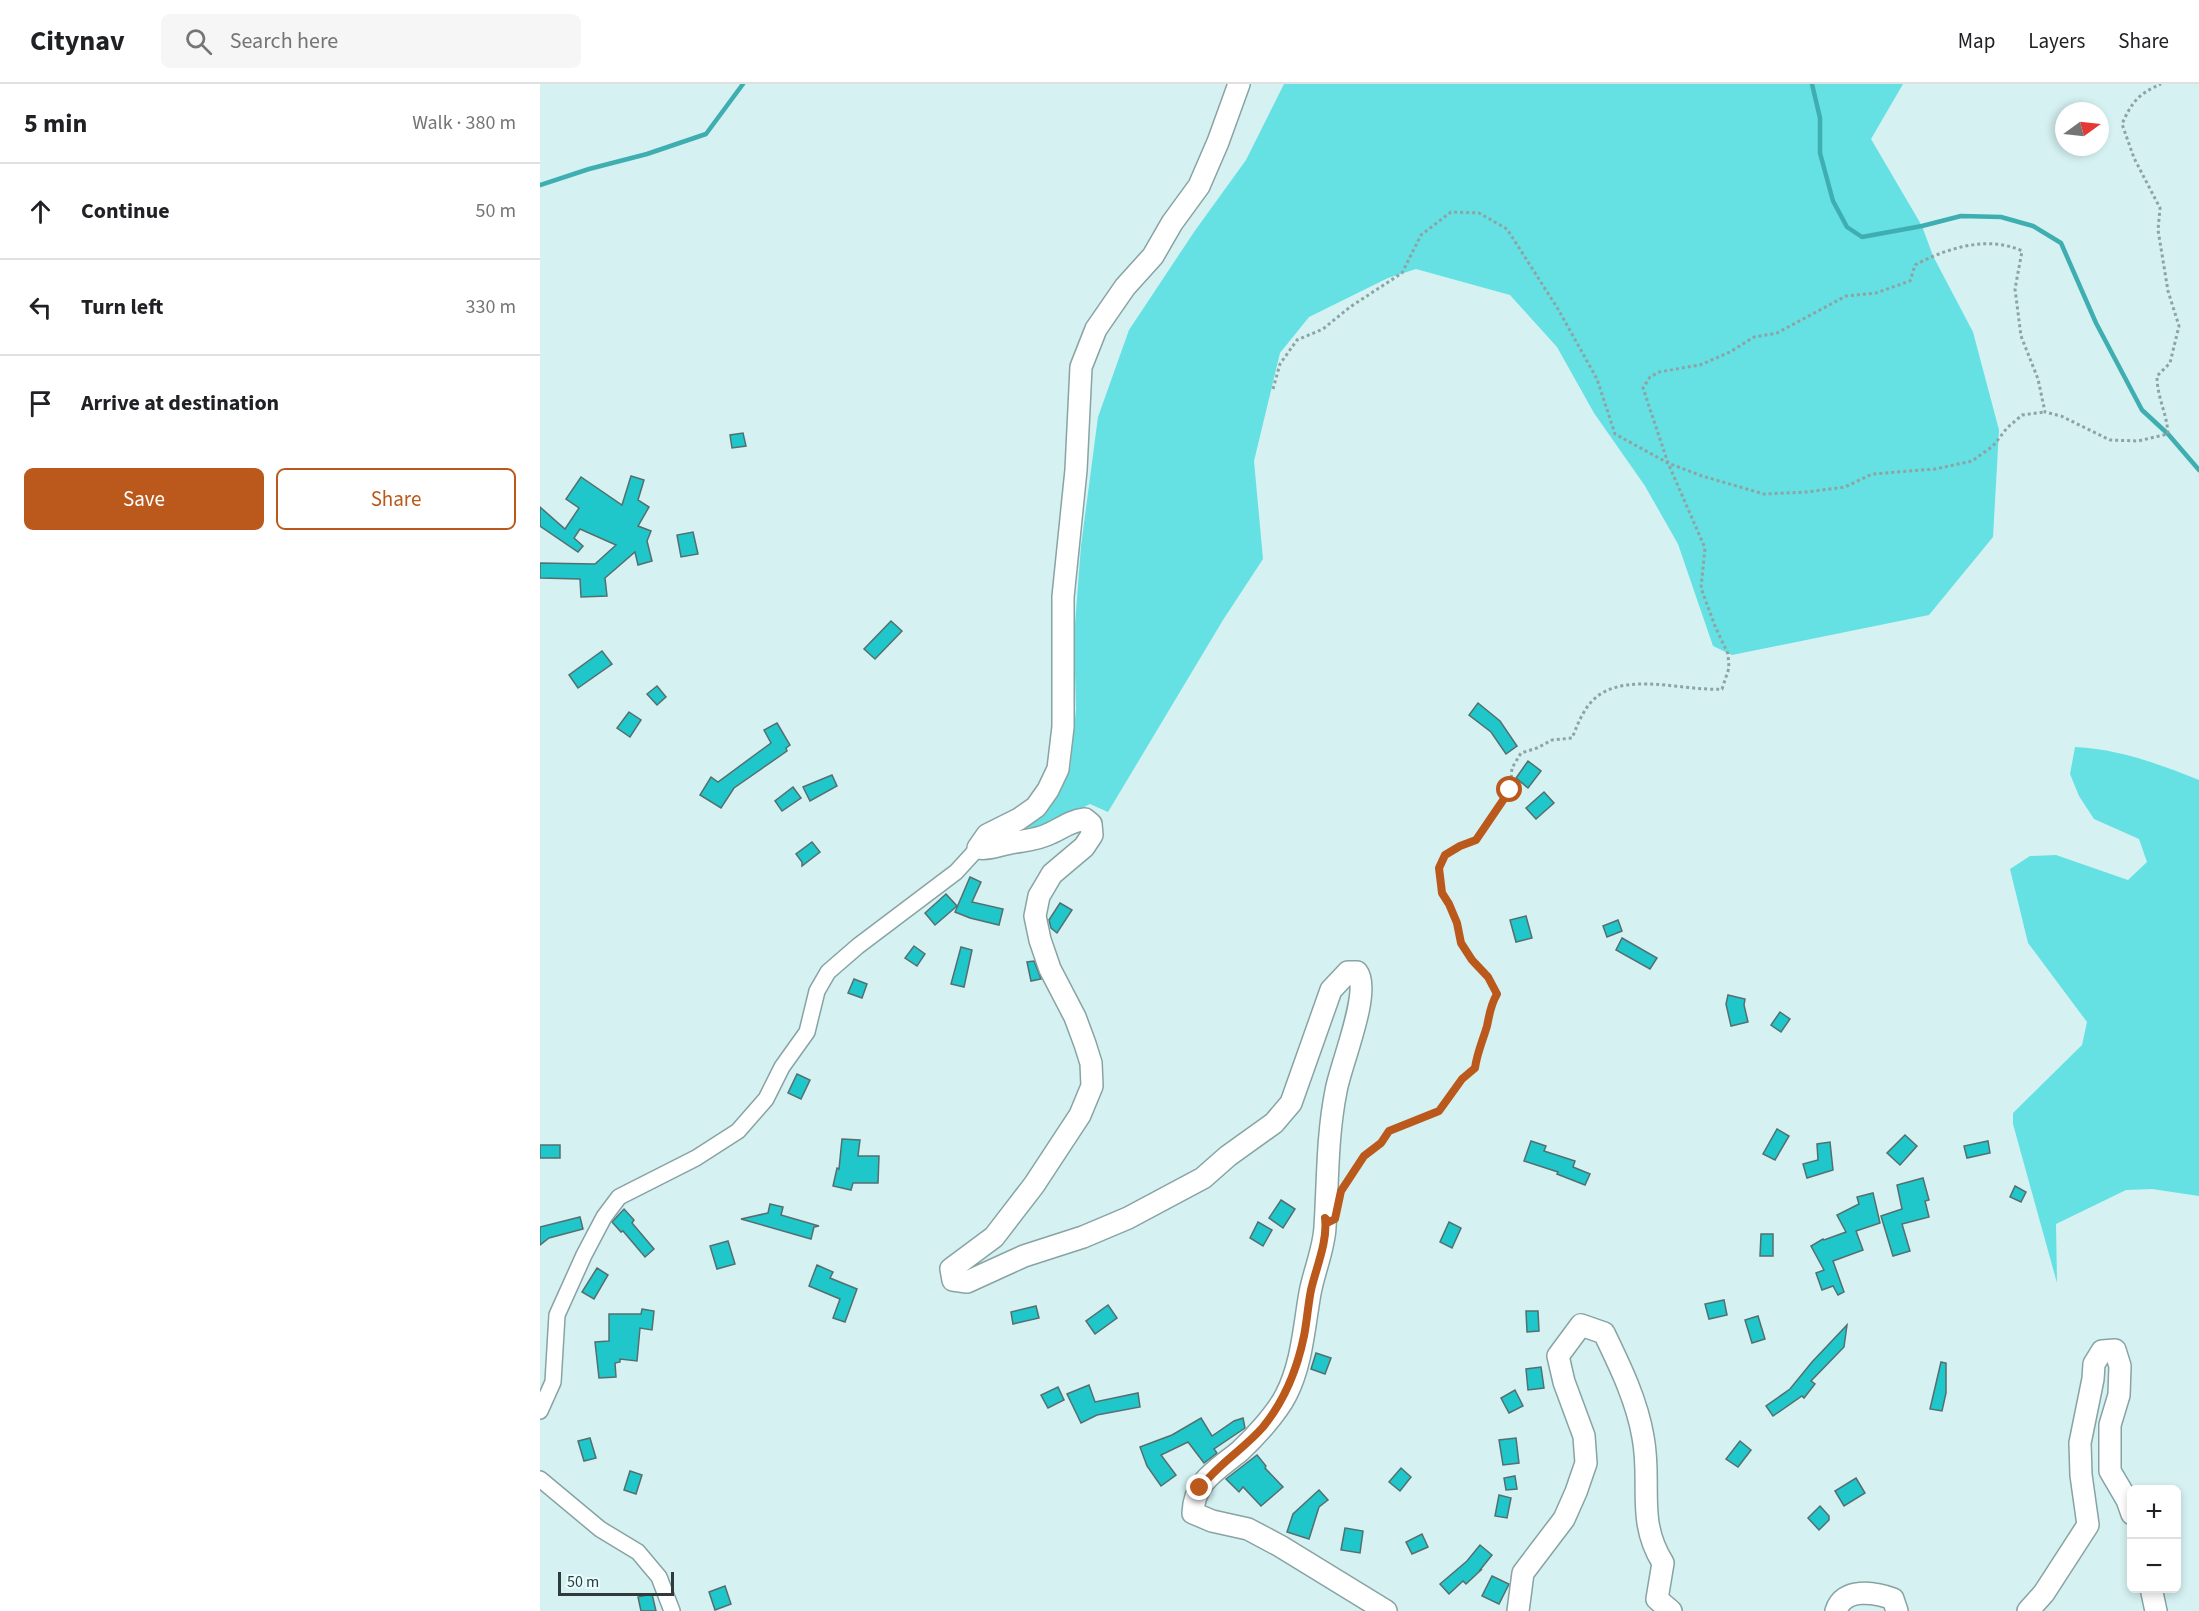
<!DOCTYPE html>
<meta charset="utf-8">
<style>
body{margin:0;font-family:"Source Sans 3",sans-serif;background:#f6f6f6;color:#202124}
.controls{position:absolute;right:18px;bottom:18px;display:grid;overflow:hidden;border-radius:9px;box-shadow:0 3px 9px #0003}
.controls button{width:54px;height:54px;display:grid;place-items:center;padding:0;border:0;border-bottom:2px solid #e0e0e0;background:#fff;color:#202124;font:30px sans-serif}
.compass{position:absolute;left:1515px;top:18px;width:54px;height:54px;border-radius:50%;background:#fff;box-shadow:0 3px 9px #0003;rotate:75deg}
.scale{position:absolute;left:18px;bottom:15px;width:116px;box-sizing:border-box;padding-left:6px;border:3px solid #2f3a3a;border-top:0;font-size:16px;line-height:21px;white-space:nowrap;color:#2f3a3a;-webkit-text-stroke:4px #e7fdfe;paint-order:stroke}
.stop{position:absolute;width:18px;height:18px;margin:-14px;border:4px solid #ba591b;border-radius:50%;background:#fff}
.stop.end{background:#ba591b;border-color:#fff;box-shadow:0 2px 6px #0008}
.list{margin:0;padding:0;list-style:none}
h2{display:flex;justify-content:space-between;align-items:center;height:78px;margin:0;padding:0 24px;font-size:26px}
h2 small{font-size:20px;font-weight:400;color:#757577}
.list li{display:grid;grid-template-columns:39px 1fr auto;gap:18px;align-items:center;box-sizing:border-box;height:96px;padding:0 24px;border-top:2px solid #e0e0e0}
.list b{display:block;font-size:22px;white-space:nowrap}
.list em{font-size:20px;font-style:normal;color:#757577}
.actions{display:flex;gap:12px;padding:18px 24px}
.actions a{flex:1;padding:14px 0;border:2px solid #ba591b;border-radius:9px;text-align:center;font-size:21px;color:#ba591b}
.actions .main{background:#ba591b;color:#fff}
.icon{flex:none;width:33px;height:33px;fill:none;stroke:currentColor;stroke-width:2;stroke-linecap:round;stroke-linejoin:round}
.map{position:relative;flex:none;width:1659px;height:1527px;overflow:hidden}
header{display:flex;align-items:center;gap:36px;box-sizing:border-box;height:84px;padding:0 30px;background:#fff;border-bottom:2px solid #e0e0e0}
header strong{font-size:28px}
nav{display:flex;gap:33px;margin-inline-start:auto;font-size:21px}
.search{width:420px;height:54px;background:#f6f6f6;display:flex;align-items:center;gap:15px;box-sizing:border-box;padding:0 21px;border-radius:9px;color:#757577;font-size:22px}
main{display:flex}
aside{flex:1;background:#fff}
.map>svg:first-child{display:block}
</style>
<header>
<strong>Citynav</strong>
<div class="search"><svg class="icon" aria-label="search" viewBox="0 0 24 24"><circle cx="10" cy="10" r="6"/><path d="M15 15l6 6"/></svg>Search here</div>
<nav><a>Map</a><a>Layers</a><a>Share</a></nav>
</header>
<main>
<aside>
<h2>5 min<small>Walk · 380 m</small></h2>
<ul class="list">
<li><svg class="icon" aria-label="ahead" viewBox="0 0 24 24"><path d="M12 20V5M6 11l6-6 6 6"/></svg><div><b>Continue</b></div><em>50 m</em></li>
<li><svg class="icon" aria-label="left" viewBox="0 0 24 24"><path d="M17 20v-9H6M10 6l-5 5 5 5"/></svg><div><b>Turn left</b></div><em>330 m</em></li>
<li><svg class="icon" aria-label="arrive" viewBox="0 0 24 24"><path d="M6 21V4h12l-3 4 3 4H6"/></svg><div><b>Arrive at destination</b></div></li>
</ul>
<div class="actions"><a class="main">Save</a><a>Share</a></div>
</aside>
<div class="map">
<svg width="1659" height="1527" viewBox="0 0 1659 1527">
<rect width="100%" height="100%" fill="#d5f1f2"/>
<g fill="#65e0e3">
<path d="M744,0h619l-32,55 51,87 11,30 40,76 26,98 -6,107 -64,78 -197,40 -19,-9 -35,-102 -33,-58 -51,-73 -37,-66 -47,-52 -94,-26 -28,9 -79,39 -29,36 -26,108 9,98 -40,61 -115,192 -18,-8 -20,10 -59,23 36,-31 23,-37 6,-60 -2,-72 7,-91 17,-129 31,-87 65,-98 52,-72z"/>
<path d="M1535,663c44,2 84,17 124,33v416l-47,-7 -26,1 -70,34 1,59 -44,-159v-11l69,-68 5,-23 -59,-79 -18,-74 20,-13 26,-1 72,25 19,-18 -8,-23 -45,-20 -15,-23 -9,-22z"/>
</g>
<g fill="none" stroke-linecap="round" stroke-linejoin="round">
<g stroke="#3eaeb1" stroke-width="4.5">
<path d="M1272,0l8,34v35l13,48 14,26 15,10 60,-11 39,-10 40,1 32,9 28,17 35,80 46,87 26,24 31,36"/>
<path d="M0,101l49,-16 58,-15 59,-20 37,-50"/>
</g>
</g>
<g fill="#1fc6ca" stroke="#556f6f" stroke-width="1.5">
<path d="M203,349l3,13 -14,2 -2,-13z"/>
<path d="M91,392l13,4 -6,20 11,7 -11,19 13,5 -4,10 5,20 -14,4 -3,-13 -30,26 2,18 -26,1 -1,-18 -40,-1v-15l55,1 21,-19 -36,-16 -6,9 9,8 -5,6 -38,-26v-19l25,22 14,-21 -13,-9 15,-22 41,28z"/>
<path d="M153,448l5,22 -17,3 -4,-22z"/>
<path d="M351,537l11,10 -27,28 -11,-10z"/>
<path d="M62,567l10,13 -34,24 -9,-13z"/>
<path d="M117,602l9,11 -9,8 -10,-11z"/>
<path d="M938,619l22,18 17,25 -11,8 -15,-22 -22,-17z"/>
<path d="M89,628l12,8 -11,17 -13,-9z"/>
<path d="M237,639l13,22 -4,3 1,3 -53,37 -13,20 -21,-13 11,-18 7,5 53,-39 -7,-13z"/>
<path d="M988,677l13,10 -13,17 -12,-10z"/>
<path d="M292,691l5,11 -27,15 -7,-14z"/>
<path d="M253,703l8,11 -19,13 -7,-10z"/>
<path d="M1004,708l10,11 -18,16 -10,-11z"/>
<path d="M272,758l8,10 -18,14v-4l-6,-8z"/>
<path d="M430,793l11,5 -9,20 31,7 -4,16 -29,-7 -15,-6z"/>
<path d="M406,810l11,12 -22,19 -10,-12z"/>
<path d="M520,819l12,7 -15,23 -6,-5 -2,-8z"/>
<path d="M986,832l6,22 -16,4 -6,-22z"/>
<path d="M1078,836l4,11 -15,6 -4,-11z"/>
<path d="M1082,854l35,20 -7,11 -34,-19z"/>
<path d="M374,862l11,8 -8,12 -12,-8z"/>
<path d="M421,863l11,3 -8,37 -13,-3z"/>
<path d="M494,877l7,18 -10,2 -4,-19z"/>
<path d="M314,895l13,5 -5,14 -14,-5z"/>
<path d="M1188,911l17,4 -1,6 4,17 -17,4 -5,-22z"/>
<path d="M1240,928l10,7 -9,13 -10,-7z"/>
<path d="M257,990l13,6 -9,19 -13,-6z"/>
<path d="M1237,1045l12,7 -14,24 -12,-6z"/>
<path d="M1365,1051l12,11 -17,19 -13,-12z"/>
<path d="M302,1055l18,1 -2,16h21l-1,27h-25l-2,7 -18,-4 4,-18 2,1z"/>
<path d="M991,1057l15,5 -2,5 31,10 -2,6 17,7 -5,11 -28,-11 1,-2 -34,-11z"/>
<path d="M1448,1057l2,12 -23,5 -3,-12z"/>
<path d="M1290,1058l3,28 -26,8 -4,-14 15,-4 -1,-16z"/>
<rect x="0" y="1061" width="20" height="13"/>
<path d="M1383,1094l6,22 -4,1 4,16 -27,7 8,27 -17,5 -12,-40 21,-7 -5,-24z"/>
<path d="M1475,1102l11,6 -5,10 -11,-5z"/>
<path d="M1333,1109l7,30 -24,8 7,19 -30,11 11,31 -6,3 -5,-9 -11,4 -6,-17 8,-3 -13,-24 12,-7 1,1 22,-8 -9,-17 22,-11 -2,-7z"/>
<path d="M741,1116l14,9 -12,19 -14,-10z"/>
<path d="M230,1120l13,3 -2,8 38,11 -5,1 -3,12 -70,-20 27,-6z"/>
<path d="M84,1125l10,11 -2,3 22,26 -9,8 -22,-26 -2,1 -9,-10z"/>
<path d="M40,1133l3,12 -34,9 -9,7v-18z"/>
<path d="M718,1138l14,8 -9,16 -13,-8z"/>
<path d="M909,1138l12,6 -9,20 -12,-6z"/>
<path d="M1221,1150h12v22h-13z"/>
<path d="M188,1157l7,23 -18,5 -7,-23z"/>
<path d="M277,1181l16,7 -3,6 27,11 -12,33 -12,-4 7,-19 -31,-13z"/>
<path d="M57,1184l11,7 -14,24 -12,-7z"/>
<path d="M1184,1216l3,15 -18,4 -4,-15z"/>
<path d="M568,1221l9,13 -22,16 -9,-13z"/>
<path d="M496,1222l3,12 -26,6 -2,-12z"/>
<path d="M102,1225l12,2 -2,19 -12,-2 -3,33 -17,-2v3l-5,1 1,14 -17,1 -4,-36 14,-1v-27h32z"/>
<path d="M986,1227h12l1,20 -12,1z"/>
<path d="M1218,1232l7,23 -13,4 -7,-23z"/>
<path d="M1307,1241l-3,22 -33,34 4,3 -11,14 -2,-2 -29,20 -7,-10 24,-17 22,-27z"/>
<path d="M776,1269l15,5 -6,16 -14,-5z"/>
<path d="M1401,1278l5,1v30l-4,18 -12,-2z"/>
<path d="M1001,1283l3,21 -16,2 -2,-21z"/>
<path d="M549,1301l6,17 43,-9 2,14 -43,8 -16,8 -14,-29z"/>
<path d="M518,1303l6,13 -16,8 -7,-13z"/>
<path d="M975,1306l8,16 -14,7 -8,-15z"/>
<path d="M661,1334l11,18 22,-15 9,-3 2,10 -31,21 3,4 -13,10 -16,-21 -27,13 15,20 -15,11 -14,-20 -7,-19 32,-12z"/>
<path d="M50,1354l6,20 -12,3 -6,-20z"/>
<path d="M976,1354l3,25 -16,2 -4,-25z"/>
<path d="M1200,1357l11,9 -13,17 -12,-8z"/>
<path d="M717,1371l9,11 -1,2 18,19 -22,19 -18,-19 -4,5 -13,-13z"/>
<path d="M861,1384l10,9 -11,14 -11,-9z"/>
<path d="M90,1387l12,4 -6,19 -12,-4z"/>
<path d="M975,1392l2,13 -11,1 -2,-12z"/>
<path d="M1316,1394l9,15 -21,13 -9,-15z"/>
<path d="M779,1406l9,10 -9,7 -10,32 -22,-7 6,-18z"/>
<path d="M959,1411l12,3 -4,20 -12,-2z"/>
<path d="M1280,1422l9,10v4l-10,10 -11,-12z"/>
<path d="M805,1444l18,3 -3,22 -19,-3z"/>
<path d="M882,1450l6,13 -16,7 -6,-12z"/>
<path d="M940,1461l12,10 -12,15h1l-15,14 -3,-3 -14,13 -9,-10 27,-23z"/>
<path d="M952,1492l17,8 -10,20 -17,-8z"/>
<path d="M185,1502l6,18 -16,6 -6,-18z"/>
<path d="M112,1510l4,17h-15l-3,-14z"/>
</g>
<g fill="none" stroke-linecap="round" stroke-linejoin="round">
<defs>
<g id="street">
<path d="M0,1327l13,-29 4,-67 27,-60 20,-38 15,-20 77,-39 42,-27 28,-32 16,-32 25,-35 10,-41 11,-19 30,-26 98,-74 22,-24"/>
<path d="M0,1395l60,50 38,23 21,25 13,34"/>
</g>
<g id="secondary">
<path d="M699,0l-21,58 -19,44 -27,37 -19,33 -28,31 -29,42 -15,38 -5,103 -13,127v130l-5,42 -10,21 -12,17 -17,12 -32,16 -9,13c11,2 18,-2 28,-4 16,-4 30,-3 45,-11 13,-6 19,-12 34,-14l6,5 1,11 -8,12 -32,27 -13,22 -4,20 5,24 10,29 25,48 10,27 6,19 1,23 -12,29 -46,70 -40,52 -43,32 2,11 14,2 57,-26 59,-19 45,-19 75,-40 25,-22 46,-33 17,-20 40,-113 17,-18h9c15,19 -17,94 -21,119 -9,45 -8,90 -11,136 -1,22 -11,44 -15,66 -6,34 -8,71 -24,102 -9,18 -31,42 -46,56 -23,19 -46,30 -47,62l19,8 36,8 32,17 106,65"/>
<path d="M1611,1504l5,23"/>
<path d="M978,1527l5,-38 41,-54 12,-27 10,-29 -2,-27 -20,-54 -6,-26 23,-31 23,8c16,33 33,68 39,104 9,47 -7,83 20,126l-6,36 14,12"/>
<path d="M1296,1527c7,-24 39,-19 57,-12l4,12"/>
<path d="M1488,1527l16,-18 44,-68 -7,-50 -1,-32 13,-64 1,-15 8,-13 13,-1 5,16 -1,29 -9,30v46l17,29 5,14"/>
</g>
</defs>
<use href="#street" stroke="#88a3a3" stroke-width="18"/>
<use href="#secondary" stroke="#88a3a3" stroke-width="24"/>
<g stroke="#8ea3a4" stroke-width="3" stroke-dasharray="3 3" stroke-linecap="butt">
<path d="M733,305l7,-25 17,-24 26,-11 27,-22 52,-34 19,-38 30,-23 28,1 28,16 51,80 39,70 18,55 53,29 34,13 62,18 43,-2 38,-5 27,-13 63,-5 37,-8 21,-15 14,-18 15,-13 23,-3"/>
<path d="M805,1102l19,-30 17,-13 8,-12 50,-20 23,-32 13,-11c2,-15 8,-28 12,-42 3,-13 3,-20 9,-32l-8,-17 -17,-17 -10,-17 -4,-20 -8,-19 -7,-11 -3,-25 6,-13 15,-9 16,-6 34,-50 2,-22 9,-15 16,-5 15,-8 20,-2c4,-9 7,-18 12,-26 26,-47 96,-20 138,-23l7,-21 -1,-14 -13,-28 -14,-38 4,-40 -37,-85 -25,-75 7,-11 9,-5 41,-7 30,-13 24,-15 23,-4 69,-37 30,-3 34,-12 5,-16c32,-17 73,-30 107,-14l-7,38 6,47 17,43 7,33 16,4 49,24 28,1 30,-7c-1,-21 -11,-36 -11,-58l13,-13 9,-37 -11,-35 -10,-61 2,-22 -26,-50 -12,-34c10,-22 16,-30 39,-40"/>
</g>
<use href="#street" stroke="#fff" stroke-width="15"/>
<use href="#secondary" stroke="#fff" stroke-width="21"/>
</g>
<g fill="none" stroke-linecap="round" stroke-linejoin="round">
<path stroke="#ba591b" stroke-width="8" d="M660,1404c18,-24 44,-39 63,-61 22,-27 34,-57 41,-91 3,-15 4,-31 7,-46 5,-22 17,-49 14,-72l4,4 6,-3 6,-28 23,-35 17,-13 8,-12 50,-20 23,-32 13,-11c2,-15 8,-28 12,-42 3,-13 3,-20 10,-32l-9,-17 -16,-17 -11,-17 -4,-20 -8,-19 -7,-11 -3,-25 6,-13 15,-9 16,-6 34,-50"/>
</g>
</svg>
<div class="controls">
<button>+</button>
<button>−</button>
</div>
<svg class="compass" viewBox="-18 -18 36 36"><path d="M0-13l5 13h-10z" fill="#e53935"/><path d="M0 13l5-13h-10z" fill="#757577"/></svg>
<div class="scale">50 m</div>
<div class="stop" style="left:970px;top:706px"></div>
<div class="stop end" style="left:660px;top:1404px"></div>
</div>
</main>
